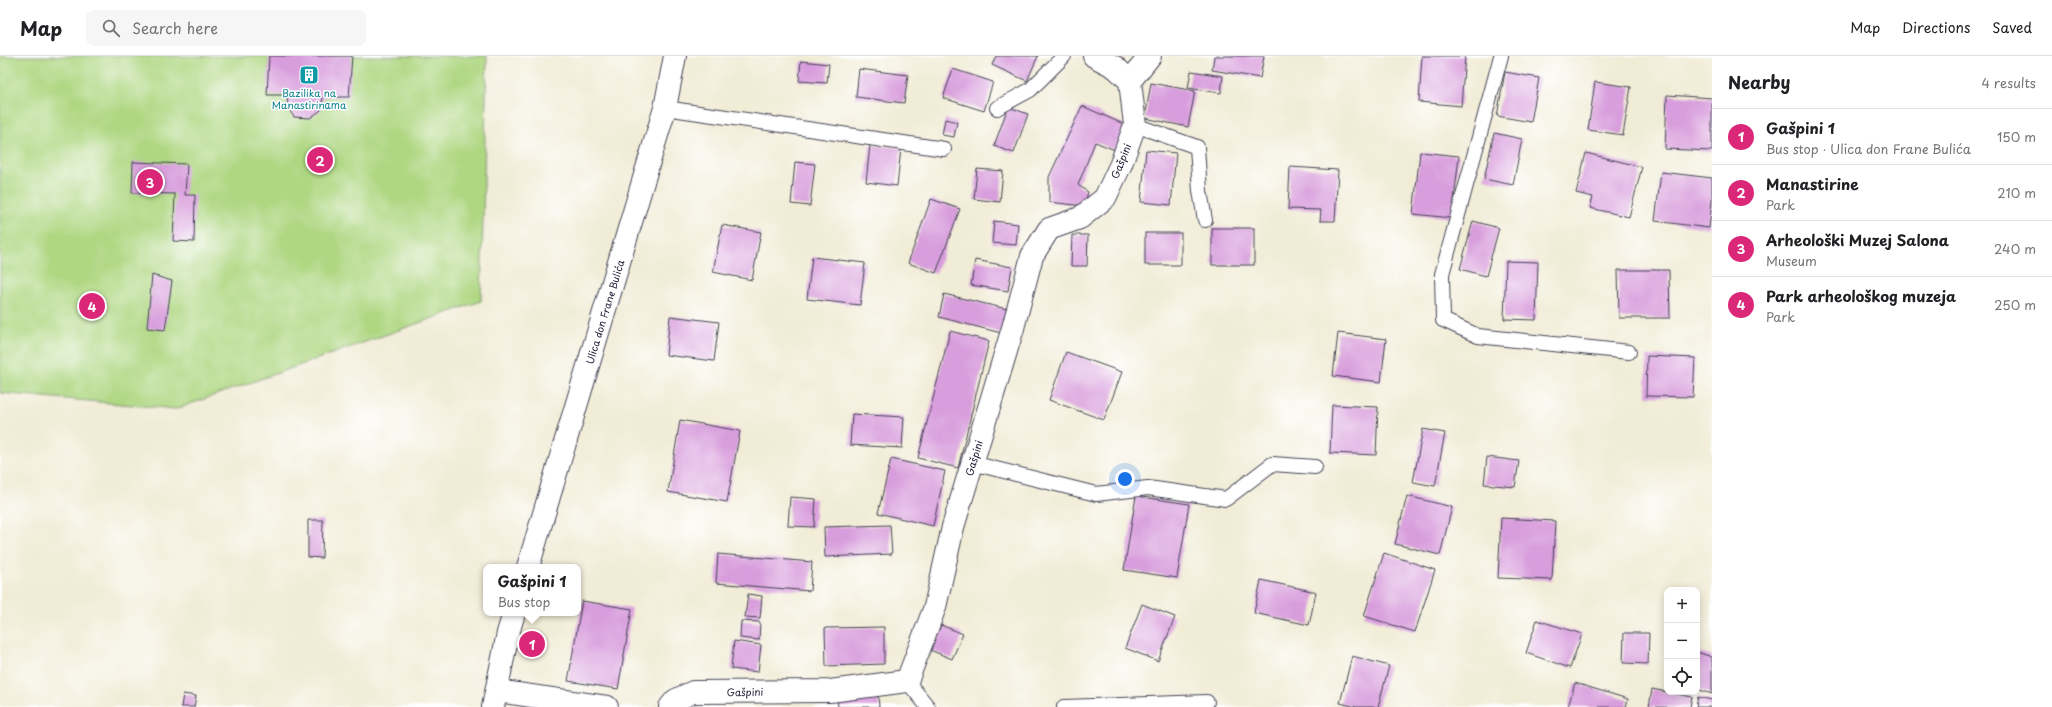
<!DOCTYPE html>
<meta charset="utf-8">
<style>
body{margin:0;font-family:"Playpen Sans",sans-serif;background:#f6f6f6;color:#202124}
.controls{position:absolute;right:12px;bottom:12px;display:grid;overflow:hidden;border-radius:8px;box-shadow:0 2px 10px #0003}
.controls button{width:36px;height:36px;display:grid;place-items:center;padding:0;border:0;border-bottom:1px solid #e0e0e0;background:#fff;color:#202124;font:20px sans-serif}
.you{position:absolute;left:1125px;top:423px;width:14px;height:14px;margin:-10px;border:3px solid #fff;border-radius:50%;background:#1a73e8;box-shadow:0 0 0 6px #1a73e833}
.badge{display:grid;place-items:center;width:26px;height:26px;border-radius:50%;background:#db2777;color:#fff;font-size:13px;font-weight:700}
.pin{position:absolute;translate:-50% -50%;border:2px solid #fff;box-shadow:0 1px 4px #0006}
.popup{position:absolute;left:483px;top:508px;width:98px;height:52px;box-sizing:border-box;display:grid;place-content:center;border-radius:8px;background:#fff;filter:drop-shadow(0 1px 3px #0005);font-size:13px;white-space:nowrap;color:#757577}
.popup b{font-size:15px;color:#202124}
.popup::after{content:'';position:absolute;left:50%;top:100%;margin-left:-8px;border:8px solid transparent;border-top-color:#fff}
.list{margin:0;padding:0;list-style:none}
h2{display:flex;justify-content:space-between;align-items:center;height:52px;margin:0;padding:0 16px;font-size:17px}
h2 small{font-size:13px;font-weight:400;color:#757577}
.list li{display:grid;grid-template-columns:26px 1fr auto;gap:12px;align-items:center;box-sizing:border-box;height:56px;padding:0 16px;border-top:1px solid #e0e0e0}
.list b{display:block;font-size:15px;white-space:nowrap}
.list p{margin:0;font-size:13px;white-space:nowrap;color:#757577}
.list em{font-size:13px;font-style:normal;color:#757577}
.icon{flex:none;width:22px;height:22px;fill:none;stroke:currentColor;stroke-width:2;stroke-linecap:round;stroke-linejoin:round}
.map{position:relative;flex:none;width:1712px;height:651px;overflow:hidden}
header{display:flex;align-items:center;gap:24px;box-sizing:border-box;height:56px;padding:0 20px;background:#fff;border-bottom:1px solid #e0e0e0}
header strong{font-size:19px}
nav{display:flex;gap:22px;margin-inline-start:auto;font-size:14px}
.search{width:280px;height:36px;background:#f6f6f6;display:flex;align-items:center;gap:10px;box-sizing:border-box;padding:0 14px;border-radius:8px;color:#757577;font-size:15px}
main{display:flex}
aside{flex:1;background:#fff}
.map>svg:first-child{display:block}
</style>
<header>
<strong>Map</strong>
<div class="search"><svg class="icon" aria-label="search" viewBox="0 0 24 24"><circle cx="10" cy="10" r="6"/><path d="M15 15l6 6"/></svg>Search here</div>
<nav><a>Map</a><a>Directions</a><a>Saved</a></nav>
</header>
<main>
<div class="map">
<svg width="1712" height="651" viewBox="0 0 1712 651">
<rect width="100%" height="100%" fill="#fff"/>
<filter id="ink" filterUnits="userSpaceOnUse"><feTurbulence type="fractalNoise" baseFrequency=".025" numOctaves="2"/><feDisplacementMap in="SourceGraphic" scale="8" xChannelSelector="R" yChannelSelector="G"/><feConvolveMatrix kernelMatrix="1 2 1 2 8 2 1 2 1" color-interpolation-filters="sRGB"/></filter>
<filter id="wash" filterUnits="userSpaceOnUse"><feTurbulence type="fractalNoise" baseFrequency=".012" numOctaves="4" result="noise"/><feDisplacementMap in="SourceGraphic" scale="16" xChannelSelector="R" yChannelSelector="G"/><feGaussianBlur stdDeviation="0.9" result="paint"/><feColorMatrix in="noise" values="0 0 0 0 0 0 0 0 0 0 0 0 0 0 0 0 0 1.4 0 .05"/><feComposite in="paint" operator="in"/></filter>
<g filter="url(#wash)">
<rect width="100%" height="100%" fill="#f1ecd6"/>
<path fill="#afd782" stroke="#687c5e" d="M0,0h487l-6,245 -305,108 -176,-16z"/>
<g id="blocks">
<g fill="#d89ddc">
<path d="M269,0h83l-3,41h-26l-2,13 -11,8 -16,-1 -6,-9 -1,-13h-20z"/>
<path d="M996,0h42l-11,25 -35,-16z"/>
<path d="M1214,0h50l-4,22 -48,-8z"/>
<path d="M1422,0h43l-4,50 -42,-4z"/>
<path d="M801,5l28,3 -2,19 -28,-2z"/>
<path d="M859,13l49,6 -4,28 -48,-6z"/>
<path d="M953,13l40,13 -9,29 -41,-13z"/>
<path d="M1191,15l32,5 -2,17 -33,-5z"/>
<path d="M1505,16l34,6 -8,44 -34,-6z"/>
<path d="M1595,26l36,5 -8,48 -35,-5z"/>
<path d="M1151,27l44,8 -7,36 -43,-9z"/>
<path d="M1667,39l45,3v53l-47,-2z"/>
<path d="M1082,50l46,20 -13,24 -20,-8 -17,43 10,7 -4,14 -35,-4v-25z"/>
<path d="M1008,51l20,7 -14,39 -20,-7z"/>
<path d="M945,63l12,3 -3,15 -12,-2z"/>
<path d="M1494,77l28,6 -9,46 -29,-6z"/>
<path d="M870,89l31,3 -4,38 -31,-4z"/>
<path d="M1146,94l30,3 -5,52 -30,-3z"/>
<path d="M1420,96l39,4 -7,62 -39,-4z"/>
<path d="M1586,97l56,14 -13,50 -39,-9 3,-11 -17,-4z"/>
<path d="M133,106l54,2 -2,31h10l-1,47 -21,-1 2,-47 -43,-1z"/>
<path d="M795,106l20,2 -5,42 -19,-2z"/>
<path d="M1290,111l48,3 -3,51h-15l1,-11 -33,-1z"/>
<path d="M977,113l26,2 -3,31 -26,-3z"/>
<path d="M1661,116l51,6v24l-3,26 -54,-7z"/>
<path d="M931,143l29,10 -24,64 -28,-10z"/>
<path d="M994,165l24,3 -2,21 -24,-2z"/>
<path d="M1473,165l26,7 -13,48 -26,-7z"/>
<path d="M722,169l39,7 -9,48 -39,-8z"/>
<rect x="1212" y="172" width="42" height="37"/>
<rect x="1145" y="177" width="36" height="32"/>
<path d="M1072,179h16l-1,31h-16z"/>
<path d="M812,201l53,6 -5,42 -53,-6z"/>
<path d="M975,204l37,7 -4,24 -37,-6z"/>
<path d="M1506,205l32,1 -2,58 -32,-1z"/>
<path d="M1618,214h51l1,48h-51z"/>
<path d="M152,219l20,6 -7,49 -18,-2z"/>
<path d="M944,238l67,16 -6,24 -66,-17z"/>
<path d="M670,260l49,6 -5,39 -48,-6z"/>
<path d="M950,275l39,10 -31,127 -40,-10z"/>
<path d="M1338,277l48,6 -5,43 -48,-6z"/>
<path d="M1066,296l56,20 -18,48 -55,-20z"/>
<path d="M1647,300l48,2 -2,39 -47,-1z"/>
<path d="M1332,349l46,2 -2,48 -46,-2z"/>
<path d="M852,358l52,3 -2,31 -52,-3z"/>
<path d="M680,364l60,11 -13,71 -59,-10z"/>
<path d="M1423,373l22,4 -10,53 -22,-4z"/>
<path d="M1487,401l32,4 -4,26 -31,-3z"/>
<path d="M891,403l54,12 -12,55 -55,-13z"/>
<path d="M1136,440l53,8 -12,74 -53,-8z"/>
<path d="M1407,440l45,11 -12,48 -45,-11z"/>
<path d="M790,441l26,2 -2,28 -26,-1z"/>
<path d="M1501,462l54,3 -3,59 -54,-2z"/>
<path d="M308,464h15l-1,38 -14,-1z"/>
<path d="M890,469l2,29 -67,3 -1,-30z"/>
<path d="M1384,497l51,17 -20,62 -51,-16z"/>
<path d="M718,498l94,8 -2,29 -94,-8z"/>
<path d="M1261,524l55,12 -7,33 -55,-12z"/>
<path d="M748,538l14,2 -2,22 -15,-1z"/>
<path d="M582,545l50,8 -14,80 -50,-8z"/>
<path d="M1142,548l33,13 -17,44 -33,-13z"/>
<path d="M1537,564l45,14 -12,34 -44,-15z"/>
<path d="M741,565l19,1 -1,18 -19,-2z"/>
<path d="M941,569l22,9 -11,25 -22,-9z"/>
<path d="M884,571v37l-58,2 -1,-38z"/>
<path d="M1624,577h25l-1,31 -25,-1z"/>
<path d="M734,585l27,4 -3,27 -27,-3z"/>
<path d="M1697,596l15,5v37l-15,-5z"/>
<path d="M1352,600l37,10 -11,41h-22l-16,-4z"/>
<path d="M1575,627l53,16 -2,8h-58z"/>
<path d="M1652,633l40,8 -2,10h-41z"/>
<path d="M878,637l1,14h-41l-1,-11z"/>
<path d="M183,638l13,2 -2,11h-13z"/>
<path d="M1698,641l14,3v7h-16z"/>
</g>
</g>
</g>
<g filter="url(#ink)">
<use href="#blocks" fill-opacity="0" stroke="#414052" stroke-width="1"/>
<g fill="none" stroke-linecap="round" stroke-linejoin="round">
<defs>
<g id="lane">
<path d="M1501,0l-59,218 1,46 35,16 151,16"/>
<path d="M665,52l279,41"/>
<path d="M997,52l33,-18 34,-34"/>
<path d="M1135,69l62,22 3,44 5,29"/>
<path d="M972,407l124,31 52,-6 78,11 46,-35 43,3"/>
<path d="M907,625l21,26"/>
<path d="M1064,651l143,-5"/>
</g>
<g id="street">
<path d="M1130,25l20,-25"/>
<path d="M497,635l110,16"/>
<path d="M670,651l6,-7 17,-8 137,-1 77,-10 28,-74 18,-80 60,-199 19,-72 17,-27 31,-11 25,-20 16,-34 14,-39 -5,-44 -15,-14 -21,-11"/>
</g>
<g id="secondary">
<path d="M528,511l137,-459 10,-52"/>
<path d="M493,651l15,-74 6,-20"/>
</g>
</defs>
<use href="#lane" stroke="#414052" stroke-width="16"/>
<use href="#street" stroke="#414052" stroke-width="24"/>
<use href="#secondary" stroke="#414052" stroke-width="24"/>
<use href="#lane" stroke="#fff" stroke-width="14"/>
<use href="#street" stroke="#fff" stroke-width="22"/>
<use href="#secondary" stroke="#fff" stroke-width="22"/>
</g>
</g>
<defs>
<symbol id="building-square" viewBox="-11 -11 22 22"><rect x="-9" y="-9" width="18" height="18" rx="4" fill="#0f9aa8" stroke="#fff"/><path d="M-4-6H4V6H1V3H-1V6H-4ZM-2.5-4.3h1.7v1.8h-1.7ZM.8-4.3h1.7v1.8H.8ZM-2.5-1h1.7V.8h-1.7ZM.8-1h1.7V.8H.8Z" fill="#fff"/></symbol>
</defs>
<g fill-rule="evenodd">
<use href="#building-square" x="298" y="8" width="22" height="22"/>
</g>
<g text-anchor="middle" stroke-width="3" stroke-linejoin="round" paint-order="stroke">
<g font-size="10" fill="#0d838f" stroke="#fff">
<text x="309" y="41">Bazilika na<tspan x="309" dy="12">Manastirinama</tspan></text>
</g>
<g font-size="10" fill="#22223b" stroke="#fff">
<text transform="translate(1121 105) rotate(-68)" y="4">Gašpini</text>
<text transform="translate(605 256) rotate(-73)" y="4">Ulica don Frane Bulića</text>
<text transform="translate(974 402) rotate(-73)" y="4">Gašpini</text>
<text transform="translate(745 636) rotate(-1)" y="4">Gašpini</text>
</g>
</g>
</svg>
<div class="controls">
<button>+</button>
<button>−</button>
<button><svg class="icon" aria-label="locate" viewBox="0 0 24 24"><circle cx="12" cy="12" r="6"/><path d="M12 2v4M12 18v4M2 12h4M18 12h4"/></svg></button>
</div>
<div class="you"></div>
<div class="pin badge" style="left:532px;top:588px">1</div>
<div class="popup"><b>Gašpini 1</b>Bus stop</div>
<div class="pin badge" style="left:320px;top:104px">2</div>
<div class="pin badge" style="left:150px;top:126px">3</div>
<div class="pin badge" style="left:92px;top:250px">4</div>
</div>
<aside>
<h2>Nearby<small>4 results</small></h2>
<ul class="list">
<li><span class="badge">1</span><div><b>Gašpini 1</b><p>Bus stop · Ulica don Frane Bulića</p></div><em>150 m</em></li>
<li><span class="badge">2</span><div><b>Manastirine</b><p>Park</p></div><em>210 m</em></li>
<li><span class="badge">3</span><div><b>Arheološki Muzej Salona</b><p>Museum</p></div><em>240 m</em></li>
<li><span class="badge">4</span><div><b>Park arheološkog muzeja</b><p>Park</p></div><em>250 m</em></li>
</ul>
</aside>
</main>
